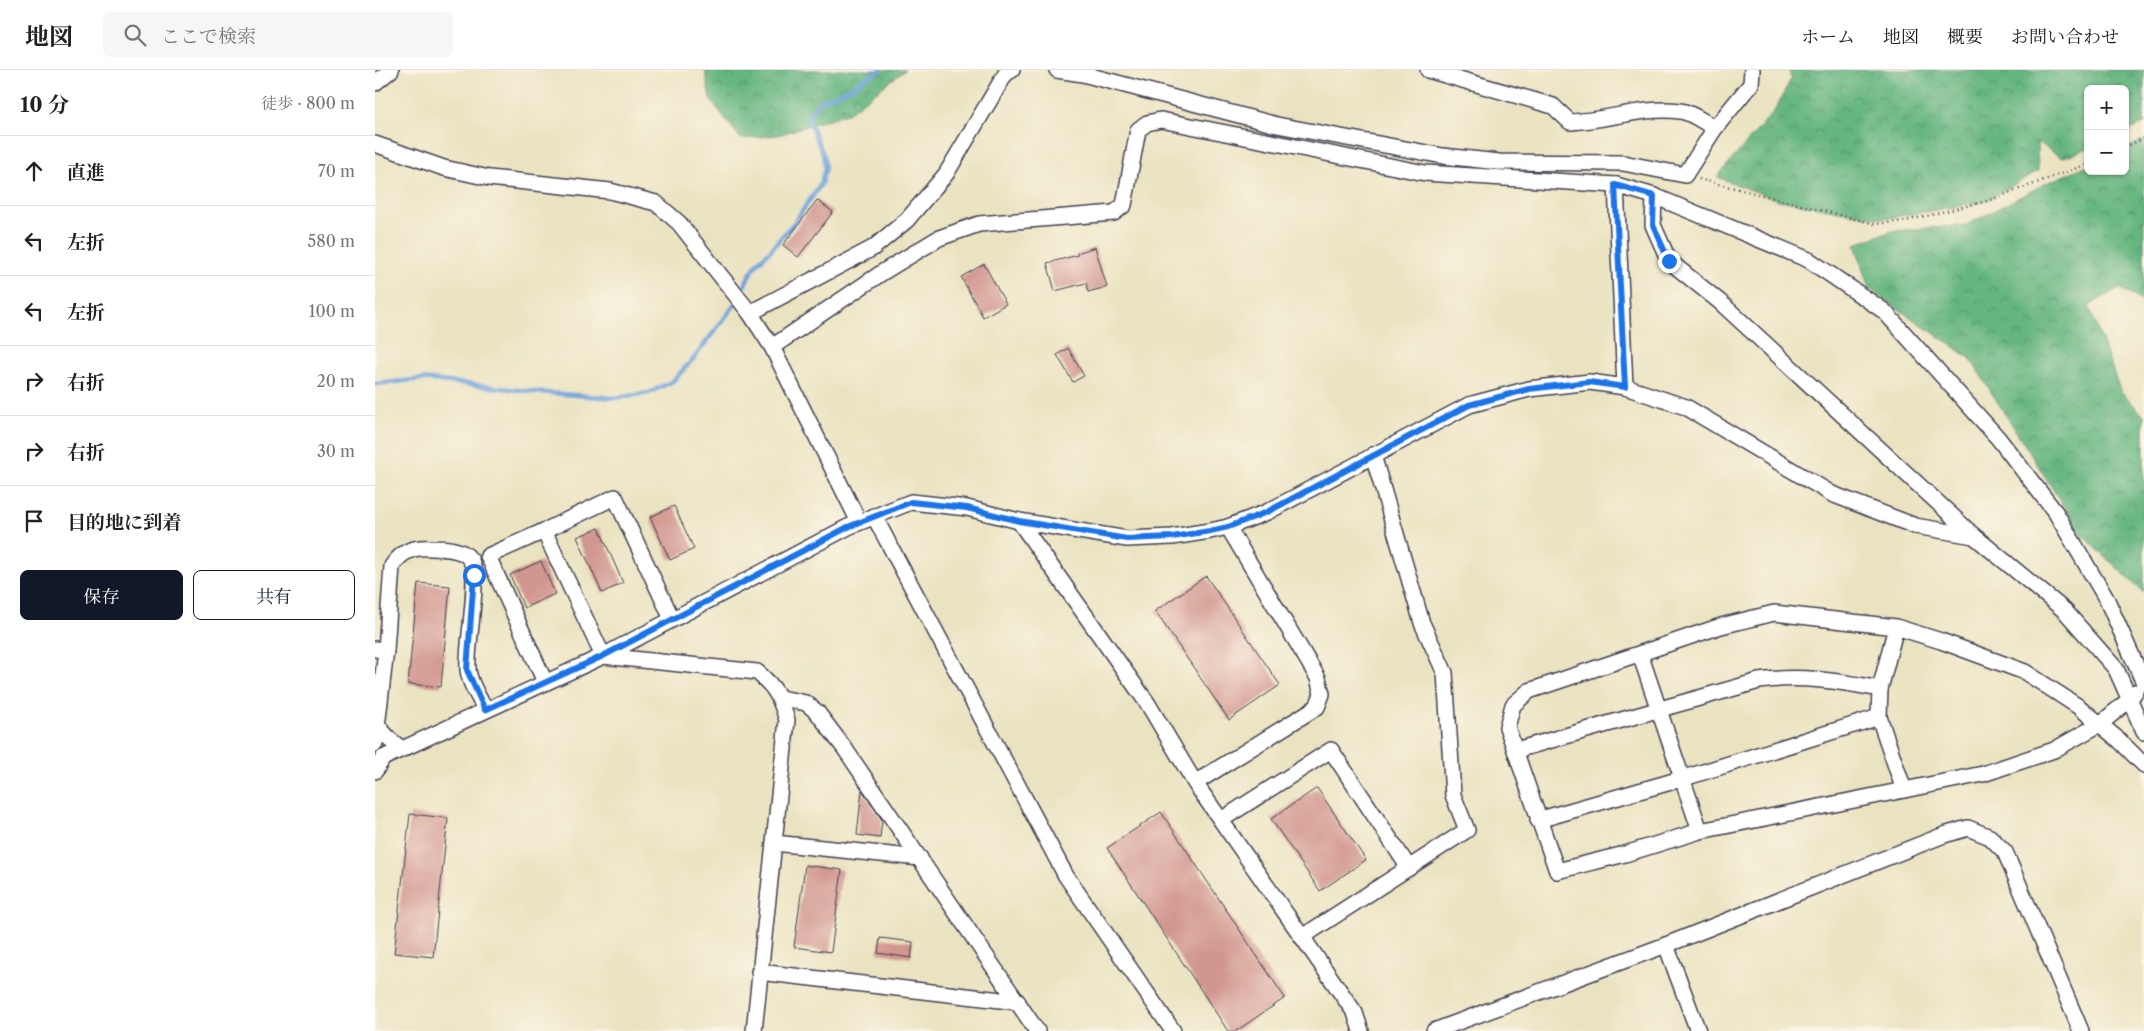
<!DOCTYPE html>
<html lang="ja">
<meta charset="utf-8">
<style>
body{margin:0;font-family:"Libre Caslon Text","Noto Serif JP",serif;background:#f6f6f6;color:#222}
.controls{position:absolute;right:15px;top:15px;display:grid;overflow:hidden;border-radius:8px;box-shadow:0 1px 4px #0004}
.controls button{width:45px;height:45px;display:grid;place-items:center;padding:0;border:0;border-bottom:1px solid #e0e0e0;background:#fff;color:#222;font:25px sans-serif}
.stop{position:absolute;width:15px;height:15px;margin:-11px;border:4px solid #1a73e8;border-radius:50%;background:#fff}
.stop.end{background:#1a73e8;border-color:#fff;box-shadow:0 1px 5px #0008}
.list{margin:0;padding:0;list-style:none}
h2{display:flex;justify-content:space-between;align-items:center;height:65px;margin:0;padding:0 20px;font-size:21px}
h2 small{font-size:16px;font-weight:400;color:#767676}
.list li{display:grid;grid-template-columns:32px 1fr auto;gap:15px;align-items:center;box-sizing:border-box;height:70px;padding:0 20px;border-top:1px solid #e0e0e0}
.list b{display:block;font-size:19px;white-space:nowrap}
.list em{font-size:16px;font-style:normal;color:#767676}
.actions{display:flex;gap:10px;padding:15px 20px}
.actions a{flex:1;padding:11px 0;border:1px solid #111827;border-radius:8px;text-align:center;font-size:18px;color:#111827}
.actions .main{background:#111827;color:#fff}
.icon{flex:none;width:28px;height:28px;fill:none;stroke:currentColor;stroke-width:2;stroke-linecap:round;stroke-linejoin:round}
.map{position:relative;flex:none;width:1769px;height:961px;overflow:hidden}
header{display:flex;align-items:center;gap:30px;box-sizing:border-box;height:70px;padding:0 25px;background:#fff;border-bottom:1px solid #e0e0e0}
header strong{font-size:24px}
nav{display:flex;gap:28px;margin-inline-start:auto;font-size:18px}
.search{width:350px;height:45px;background:#f6f6f6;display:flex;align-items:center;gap:12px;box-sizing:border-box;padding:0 18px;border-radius:8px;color:#767676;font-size:19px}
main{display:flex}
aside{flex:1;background:#fff}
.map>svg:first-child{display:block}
</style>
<header>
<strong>地図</strong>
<div class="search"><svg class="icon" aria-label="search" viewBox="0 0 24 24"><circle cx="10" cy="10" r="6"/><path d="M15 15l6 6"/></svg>ここで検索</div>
<nav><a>ホーム</a><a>地図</a><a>概要</a><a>お問い合わせ</a></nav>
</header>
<main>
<aside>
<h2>10 分<small>徒歩 · 800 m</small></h2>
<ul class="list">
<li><svg class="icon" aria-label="ahead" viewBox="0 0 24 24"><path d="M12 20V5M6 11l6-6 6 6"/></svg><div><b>直進</b></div><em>70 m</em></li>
<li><svg class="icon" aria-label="left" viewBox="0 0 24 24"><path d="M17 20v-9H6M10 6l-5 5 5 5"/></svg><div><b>左折</b></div><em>580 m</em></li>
<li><svg class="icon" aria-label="left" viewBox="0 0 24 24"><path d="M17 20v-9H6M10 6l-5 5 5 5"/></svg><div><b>左折</b></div><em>100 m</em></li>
<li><svg class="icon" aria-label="right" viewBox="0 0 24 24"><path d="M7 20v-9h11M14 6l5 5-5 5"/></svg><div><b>右折</b></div><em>20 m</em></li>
<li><svg class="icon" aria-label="right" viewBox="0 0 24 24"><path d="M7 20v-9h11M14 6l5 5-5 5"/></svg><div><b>右折</b></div><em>30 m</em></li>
<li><svg class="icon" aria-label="arrive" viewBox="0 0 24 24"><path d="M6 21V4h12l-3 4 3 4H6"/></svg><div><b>目的地に到着</b></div></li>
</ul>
<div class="actions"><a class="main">保存</a><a>共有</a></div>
</aside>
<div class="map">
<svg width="1769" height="961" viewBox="0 0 1769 961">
<defs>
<pattern id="forest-crowns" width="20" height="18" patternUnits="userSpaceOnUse" patternTransform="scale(1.25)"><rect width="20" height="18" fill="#66b680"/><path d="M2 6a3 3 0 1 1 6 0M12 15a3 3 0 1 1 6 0" fill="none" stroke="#54946a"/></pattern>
</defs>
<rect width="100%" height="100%" fill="#fcf5e5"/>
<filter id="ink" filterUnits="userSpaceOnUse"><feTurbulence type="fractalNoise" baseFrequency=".02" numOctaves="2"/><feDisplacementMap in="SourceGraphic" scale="10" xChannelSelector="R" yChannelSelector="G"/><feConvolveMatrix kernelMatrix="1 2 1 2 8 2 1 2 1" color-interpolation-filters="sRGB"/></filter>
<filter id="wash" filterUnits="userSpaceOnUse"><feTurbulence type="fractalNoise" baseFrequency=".0096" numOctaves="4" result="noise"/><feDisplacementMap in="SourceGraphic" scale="20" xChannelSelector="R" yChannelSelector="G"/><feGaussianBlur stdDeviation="1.12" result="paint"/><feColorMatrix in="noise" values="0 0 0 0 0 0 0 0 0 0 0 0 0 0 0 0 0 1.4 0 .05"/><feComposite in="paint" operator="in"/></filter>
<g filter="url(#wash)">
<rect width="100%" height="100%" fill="#eae3c1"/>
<g fill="url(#forest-crowns)" stroke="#446c5e">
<path d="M330,0h200l-57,43 -70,22 -37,4 -31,-40z"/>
<path d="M1414,0h355v54l-19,8v-43h-37v59l-26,10 -25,-16 1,29 -54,31 -101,17 -105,-19 -61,-23 58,-67 16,-31z"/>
<path d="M1769,70v162l-25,-14 -30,18 31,84 24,26v177l-62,-58 -113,-178 -100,-68 -14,-45 37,-13 75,-6 75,-40 46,-20v6h37v-22z"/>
</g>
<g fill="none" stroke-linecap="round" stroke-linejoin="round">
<path stroke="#6ea2da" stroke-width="4.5" d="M0,314l48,-5 113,13 79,6 34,-5 24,-12 21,-23 42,-55 13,-27 9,-14 11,-10 27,-32 25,-36 4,-17 -2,-13 -15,-35c7,-21 25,-22 42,-31 10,-6 20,-13 31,-18"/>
</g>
<g id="blocks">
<g fill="#d1968f">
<path d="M442,130l16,12 -35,45 -15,-12z"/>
<path d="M720,177l12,40 -19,5 -2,-9 -31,8 -8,-28 31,-8 -1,-2z"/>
<path d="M609,194l22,40 -23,13 -22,-40z"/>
<path d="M693,278l16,28 -11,6 -16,-27z"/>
<path d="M299,436l20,43 -24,11 -20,-43z"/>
<path d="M224,458l24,55 -21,10 -25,-56z"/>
<path d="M166,491l14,33 -31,14 -14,-33z"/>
<path d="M831,506l74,109 -51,35 -74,-109z"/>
<path d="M43,513l32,3 -9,101 -33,-3z"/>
<path d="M942,718l49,72 -46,31 -49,-72z"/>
<path d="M487,720l20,30 -2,18 -23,-3z"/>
<path d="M786,742l124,186 -49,33h-8l-121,-183z"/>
<path d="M35,744l38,4 -15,139 -39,-4z"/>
<path d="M430,795l37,5 -11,82 -37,-5z"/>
<path d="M505,868l33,4 -2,16 -33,-5z"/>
</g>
</g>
</g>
<g filter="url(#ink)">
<use href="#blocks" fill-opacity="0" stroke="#403f4f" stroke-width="1"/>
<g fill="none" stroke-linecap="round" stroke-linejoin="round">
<defs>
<g id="minor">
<path d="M682,0l26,4 194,51 166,31 56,6 124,1 62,12 30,-47 36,-44 1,-14"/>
<path d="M1053,0l125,36 17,16c37,-1 73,-16 110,-11 11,1 25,12 35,17"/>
<path d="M0,13l16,-13"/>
<path d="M0,74l69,24 45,10 121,13 46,12 23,20 71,90 22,34 87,175"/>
<path d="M1241,115l9,202"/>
<path d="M1279,126l-1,29 16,36 51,41 254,234 91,75 51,58 28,63"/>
<path d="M375,243l123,-65 34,-28 39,-46 60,-101 6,-3"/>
<path d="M397,277l111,-75 56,-34 40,-14 135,-11 10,-8 14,-75 9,-7 14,-3 264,53 191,12 38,11 155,64 75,51 114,127 58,75 51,87 37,83"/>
<path d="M499,446l192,360 107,155"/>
<path d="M644,451l129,183 47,79 122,-76 5,-13 -4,-16 -90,-151"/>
<path d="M169,461l71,-34 57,122"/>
<path d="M1521,557l-16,62 -1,28 25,73 -204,41 -75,23 -68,17 -50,-144 6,-22 16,-14 192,-65 53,-13 122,14 45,14 84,31 54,35 40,33 25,25"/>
<path d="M0,579l11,1 -11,94"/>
<path d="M11,580l6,-84c10,-15 21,-19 38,-18 12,0 32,0 40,11 11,15 -4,87 -2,109 0,14 12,30 17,42"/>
<path d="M1265,584l60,177"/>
<path d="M228,586l154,16c19,16 23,25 30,48l-33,311"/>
<path d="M170,612l-57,-126 56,-25 59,125"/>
<path d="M406,628l25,5 11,9 28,37 192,282"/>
<path d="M2,655l13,15 12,9"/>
<path d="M1141,680l243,-69c41,-6 80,0 121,8"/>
<path d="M0,701l8,-13 220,-102 245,-129 63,-25 56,6 52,13 108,18 45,-2 38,-6 18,-4 39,-15 202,-107 60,-16 61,-7 35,5 61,20 146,87 83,32 59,10"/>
<path d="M820,713l160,230 6,18"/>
<path d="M1529,720l79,-16 71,-24 46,-26 29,-24 6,-8"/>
<path d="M846,750l110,-70 78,118"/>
<path d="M1163,750l143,-41 198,-62"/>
<path d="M399,773l146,15"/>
<path d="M927,867l165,-107 -14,-35 -8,-122 -23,-50 -49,-168"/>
<path d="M1291,875l32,86"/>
<path d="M384,902l259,30"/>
<path d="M1059,961l232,-86 278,-110 24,-7 22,9 15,15 76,179"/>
</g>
</defs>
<use href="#minor" stroke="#403f4f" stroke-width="18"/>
<g stroke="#403f4f" stroke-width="2.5" stroke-dasharray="1 4" stroke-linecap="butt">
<path d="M1750,77l19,-9"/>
<path d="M1324,109l176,45 31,-3 81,-20 101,-37"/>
</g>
<use href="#minor" stroke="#fff" stroke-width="15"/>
</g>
</g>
<g fill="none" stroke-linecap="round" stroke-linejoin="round" filter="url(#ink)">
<path stroke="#1a73e8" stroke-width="6" d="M99,505l-7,95 18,40 118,-54 245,-129 63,-25 56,6 52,13 108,18 45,-2 38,-6 18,-4 39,-15 202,-107 60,-16 60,-7 36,5 -10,-202 39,11 -1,29 16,36"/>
</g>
</svg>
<div class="controls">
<button>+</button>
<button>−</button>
</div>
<div class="stop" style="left:99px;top:505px"></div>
<div class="stop end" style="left:1294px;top:191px"></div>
</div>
</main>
